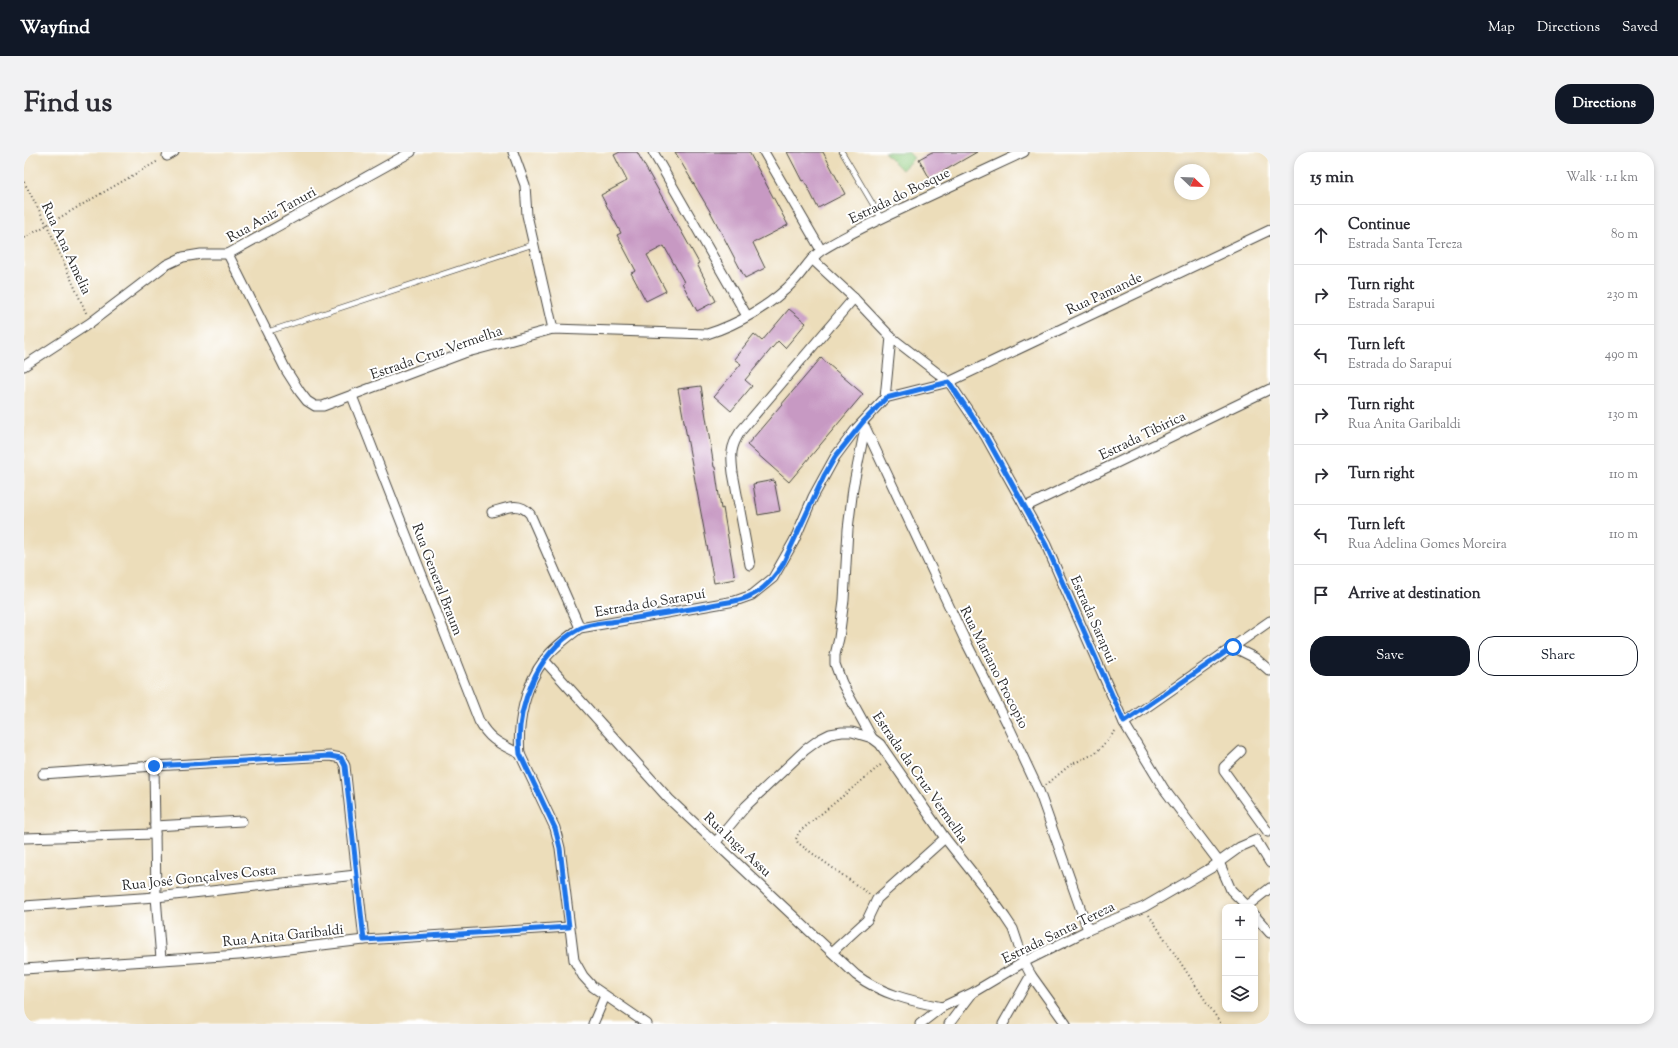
<!DOCTYPE html>
<meta charset="utf-8">
<style>
body{margin:0;font-family:"Sorts Mill Goudy",serif;background:#f2f2f3;color:#2b2b33}
.controls{position:absolute;right:12px;bottom:12px;display:grid;overflow:hidden;border-radius:8px;box-shadow:0 2px 6px #0003}
.controls button{width:36px;height:36px;display:grid;place-items:center;padding:0;border:0;border-bottom:1px solid #e1e1e2;background:#fff;color:#2b2b33;font:20px sans-serif}
.compass{position:absolute;left:1150px;top:12px;width:36px;height:36px;border-radius:50%;background:#fff;box-shadow:0 2px 6px #0003;rotate:113deg}
.stop{position:absolute;width:12px;height:12px;margin:-9px;border:3px solid #1a73e8;border-radius:50%;background:#fff}
.stop.end{background:#1a73e8;border-color:#fff;box-shadow:0 1px 4px #0008}
.list{margin:0;padding:0;list-style:none}
h2{display:flex;justify-content:space-between;align-items:center;height:52px;margin:0;padding:0 16px;font-size:17px}
h2 small{font-size:13px;font-weight:400;color:#7c7c81}
.list li{display:grid;grid-template-columns:26px 1fr auto;gap:12px;align-items:center;box-sizing:border-box;height:60px;padding:0 16px;border-top:1px solid #e1e1e2}
.list b{display:block;font-size:15px;white-space:nowrap}
.list p{margin:0;font-size:13px;white-space:nowrap;color:#7c7c81}
.list em{font-size:13px;font-style:normal;color:#7c7c81}
.actions{display:flex;gap:8px;padding:12px 16px}
.actions a{flex:1;padding:9px 0;border:1px solid #111827;border-radius:16px;text-align:center;font-size:14px;color:#111827}
.actions .main{background:#111827;color:#fff}
.icon{flex:none;width:22px;height:22px;fill:none;stroke:currentColor;stroke-width:2;stroke-linecap:round;stroke-linejoin:round}
.map{position:relative;flex:none;width:1246px;height:872px;overflow:hidden;border-radius:16px}
header{display:flex;align-items:center;gap:24px;box-sizing:border-box;height:56px;padding:0 20px;background:#111827;color:#fff}
header strong{font-size:19px}
nav{display:flex;gap:22px;margin-inline-start:auto;font-size:14px}
.intro{display:flex;align-items:center;justify-content:space-between;box-sizing:border-box;height:96px;padding:0 24px}
h1{margin:0;font-size:28px}
.button{padding:10px 18px;border-radius:16px;background:#111827;color:#fff;font-size:14px;font-weight:700}
main{display:flex;gap:24px;padding:0 24px}
aside{flex:1;background:#fff;border-radius:16px;box-shadow:0 2px 6px #0003}
.map>svg:first-child{display:block}
</style>
<header>
<strong>Wayfind</strong>
<nav><a>Map</a><a>Directions</a><a>Saved</a></nav>
</header>
<div class="intro"><h1>Find us</h1><a class="button">Directions</a></div>
<main>
<div class="map">
<svg width="1246" height="872" viewBox="0 0 1246 872">
<rect width="100%" height="100%" fill="#fff"/>
<filter id="ink" filterUnits="userSpaceOnUse"><feTurbulence type="fractalNoise" baseFrequency=".025" numOctaves="2"/><feDisplacementMap in="SourceGraphic" scale="8" xChannelSelector="R" yChannelSelector="G"/><feConvolveMatrix kernelMatrix="1 2 1 2 8 2 1 2 1" color-interpolation-filters="sRGB"/></filter>
<filter id="wash" filterUnits="userSpaceOnUse"><feTurbulence type="fractalNoise" baseFrequency=".012" numOctaves="4" result="noise"/><feDisplacementMap in="SourceGraphic" scale="16" xChannelSelector="R" yChannelSelector="G"/><feGaussianBlur stdDeviation="0.9" result="paint"/><feColorMatrix in="noise" values="0 0 0 0 0 0 0 0 0 0 0 0 0 0 0 0 0 1.4 0 .05"/><feComposite in="paint" operator="in"/></filter>
<g filter="url(#wash)">
<rect width="100%" height="100%" fill="#ecddba"/>
<path fill="#91cc80" stroke="#5e7c56" d="M860,0h24l6,6 -12,12z"/>
<g id="blocks">
<g fill="#c799c3">
<path d="M596,0h17l62,111 -2,1 19,37 -19,10 -15,-28 2,-1 -20,-36 -17,9 19,36 -20,10 -15,-28 5,-2 -19,-36 4,-2 -20,-38 26,-14 -13,-26z"/>
<path d="M651,0h74l39,73 -35,18 12,25 -20,10 -34,-65z"/>
<path d="M763,0h36l22,42 -27,14 -14,-28 -2,1z"/>
<path d="M908,0h45l-47,27 -11,-20z"/>
<path d="M765,157l17,14 -21,25 -7,-7 -33,39 7,6 -21,25 -17,-15 27,-32 -7,-5 20,-25 8,7z"/>
<path d="M797,206l42,36 -74,88 -42,-37z"/>
<path d="M677,234l13,81h1l6,42 2,-1 12,71 -21,4 -36,-194z"/>
<path d="M750,328l6,31 -22,4 -5,-31z"/>
</g>
</g>
</g>
<g filter="url(#ink)">
<use href="#blocks" fill-opacity="0" stroke="#484640" stroke-width="1"/>
<g fill="none" stroke-linecap="round" stroke-linejoin="round">
<defs>
<g id="lane">
<path d="M818,0l39,66"/>
<path d="M243,180l267,-88"/>
</g>
<g id="street">
<path d="M489,0l12,33 2,30 26,114"/>
<path d="M629,0l94,164"/>
<path d="M740,0l57,98"/>
<path d="M143,4l7,-4"/>
<path d="M204,102l58,116 14,22 7,9 8,5h8l141,-53 89,-24 154,5c30,-9 66,-30 87,-53 10,-10 16,-23 28,-31 27,-17 58,-31 86,-44 39,-18 77,-36 116,-54"/>
<path d="M788,107l42,39 37,39 58,45 37,55 60,108 78,178 40,66 55,73 12,28 16,16 23,-18"/>
<path d="M0,214l66,-43 76,-58 17,-8 18,-3h27l183,-102"/>
<path d="M328,244l127,325c11,20 22,23 41,33"/>
<path d="M861,246l6,-61"/>
<path d="M841,275l99,211 46,91 29,62 49,139"/>
<path d="M841,276l-12,60 -5,41 -4,71 -5,38 -4,17v9l7,19 30,55 8,6 65,94 38,48 22,31 8,12 11,33 7,13 35,49"/>
<path d="M1001,355l245,-118"/>
<path d="M468,360c14,-4 27,-11 38,2l50,114"/>
<path d="M726,413l-17,-92c-2,-18 -3,-25 7,-41l114,-134"/>
<path d="M1209,495l22,11 15,13"/>
<path d="M520,508l125,139 187,176c25,19 55,26 86,32"/>
<path d="M1100,571l146,-102"/>
<path d="M1217,599l-17,16v4l44,61"/>
<path d="M130,614l2,131 5,62"/>
<path d="M19,622l111,-8 176,-10 11,2 4,8 19,174"/>
<path d="M131,674l87,-5"/>
<path d="M0,686l131,-4"/>
<path d="M691,691l31,-37 59,-56 15,-11 10,-5 12,-2h10l20,6"/>
<path d="M0,754l132,-9 200,-22"/>
<path d="M1231,764l15,17"/>
<path d="M808,800l35,-32 10,-21 68,-61"/>
<path d="M0,817l215,-14 125,-15 205,-13"/>
<path d="M569,872l12,-28"/>
<path d="M623,872l-54,-37 -10,-11 -9,-16 -14,-112 -5,-20 -35,-74c-3,-30 5,-70 25,-95 9,-12 22,-21 35,-31l155,-27 17,-6 21,-17 21,-37 19,-44 22,-40 21,-28 29,-31 64,-16 321,-152"/>
<path d="M896,872l22,-17 30,-14 52,-31 64,-32 56,-23 67,-39 29,-21 16,-7 14,23"/>
<path d="M925,872l22,-29"/>
<path d="M979,872l28,-49"/>
</g>
</defs>
<use href="#lane" stroke="#484640" stroke-width="6"/>
<use href="#street" stroke="#484640" stroke-width="11"/>
<g stroke="#484640" stroke-width="2" stroke-dasharray="1 3" stroke-linecap="butt">
<path d="M0,30l23,43 40,90"/>
<path d="M0,86l134,-77"/>
<path d="M1022,633l24,-20 26,-12 21,-24"/>
<path d="M845,742l-71,-51 -2,-4 3,-7 83,-68"/>
<path d="M1125,763l72,109"/>
</g>
<use href="#lane" stroke="#fff" stroke-width="4.5"/>
<use href="#street" stroke="#fff" stroke-width="9"/>
</g>
</g>
<g fill="none" stroke-linecap="round" stroke-linejoin="round" filter="url(#ink)">
<path stroke="#1a73e8" stroke-width="5" d="M130,614l176,-10 11,2 4,8 19,174 205,-13 -9,-79 -5,-20 -35,-74c-3,-25 2,-48 12,-71 9,-22 26,-43 47,-54 11,-6 27,-6 39,-8 33,-6 66,-10 99,-17 11,-2 25,-3 35,-9 13,-6 22,-18 30,-29l42,-90 11,-19 28,-35 23,-24 63,-16 37,55 60,108 78,177 109,-75"/>
</g>
<g text-anchor="middle" stroke-width="4" stroke-linejoin="round" paint-order="stroke">
<g font-size="14" fill="#2b2b2b" stroke="#fff">
<text transform="translate(875 43) rotate(-26)" y="5">Estrada do Bosque</text>
<text transform="translate(247 62) rotate(-29)" y="5">Rua Aniz Tanuri</text>
<text transform="translate(43 96) rotate(65)" y="5">Rua Ana Amelia</text>
<text transform="translate(1080 141) rotate(-25)" y="5">Rua Pamande</text>
<text transform="translate(412 200) rotate(-19)" y="5">Estrada Cruz Vermelha</text>
<text transform="translate(1118 283) rotate(-26)" y="5">Estrada Tibirica</text>
<text transform="translate(414 427) rotate(69)" y="5">Rua General Braum</text>
<text transform="translate(626 450) rotate(-10)" y="5">Estrada do Sarapuí</text>
<text transform="translate(1070 467) rotate(66)" y="5">Estrada Sarapui</text>
<text transform="translate(971 515) rotate(63)" y="5">Rua Mariano Procopio</text>
<text transform="translate(897 625) rotate(55)" y="5">Estrada da Cruz Vermelha</text>
<text transform="translate(714 692) rotate(43)" y="5">Rua Inga Assu</text>
<text transform="translate(175 725) rotate(-6)" y="5">Rua José Gonçalves Costa</text>
<text transform="translate(1034 780) rotate(-26)" y="5">Estrada Santa Tereza</text>
<text transform="translate(259 783) rotate(-6)" y="5">Rua Anita Garibaldi</text>
</g>
</g>
</svg>
<div class="controls">
<button>+</button>
<button>−</button>
<button><svg class="icon" aria-label="layers" viewBox="0 0 24 24"><path d="M12 4l9 5-9 5-9-5zM3 14l9 5 9-5"/></svg></button>
</div>
<svg class="compass" viewBox="-18 -18 36 36"><path d="M0-13l5 13h-10z" fill="#e53935"/><path d="M0 13l5-13h-10z" fill="#7c7c81"/></svg>
<div class="stop" style="left:1209px;top:495px"></div>
<div class="stop end" style="left:130px;top:614px"></div>
</div>
<aside>
<h2>15 min<small>Walk · 1.1 km</small></h2>
<ul class="list">
<li><svg class="icon" aria-label="ahead" viewBox="0 0 24 24"><path d="M12 20V5M6 11l6-6 6 6"/></svg><div><b>Continue</b><p>Estrada Santa Tereza</p></div><em>80 m</em></li>
<li><svg class="icon" aria-label="right" viewBox="0 0 24 24"><path d="M7 20v-9h11M14 6l5 5-5 5"/></svg><div><b>Turn right</b><p>Estrada Sarapui</p></div><em>230 m</em></li>
<li><svg class="icon" aria-label="left" viewBox="0 0 24 24"><path d="M17 20v-9H6M10 6l-5 5 5 5"/></svg><div><b>Turn left</b><p>Estrada do Sarapuí</p></div><em>490 m</em></li>
<li><svg class="icon" aria-label="right" viewBox="0 0 24 24"><path d="M7 20v-9h11M14 6l5 5-5 5"/></svg><div><b>Turn right</b><p>Rua Anita Garibaldi</p></div><em>130 m</em></li>
<li><svg class="icon" aria-label="right" viewBox="0 0 24 24"><path d="M7 20v-9h11M14 6l5 5-5 5"/></svg><div><b>Turn right</b></div><em>110 m</em></li>
<li><svg class="icon" aria-label="left" viewBox="0 0 24 24"><path d="M17 20v-9H6M10 6l-5 5 5 5"/></svg><div><b>Turn left</b><p>Rua Adelina Gomes Moreira</p></div><em>110 m</em></li>
<li><svg class="icon" aria-label="arrive" viewBox="0 0 24 24"><path d="M6 21V4h12l-3 4 3 4H6"/></svg><div><b>Arrive at destination</b></div></li>
</ul>
<div class="actions"><a class="main">Save</a><a>Share</a></div>
</aside>
</main>
